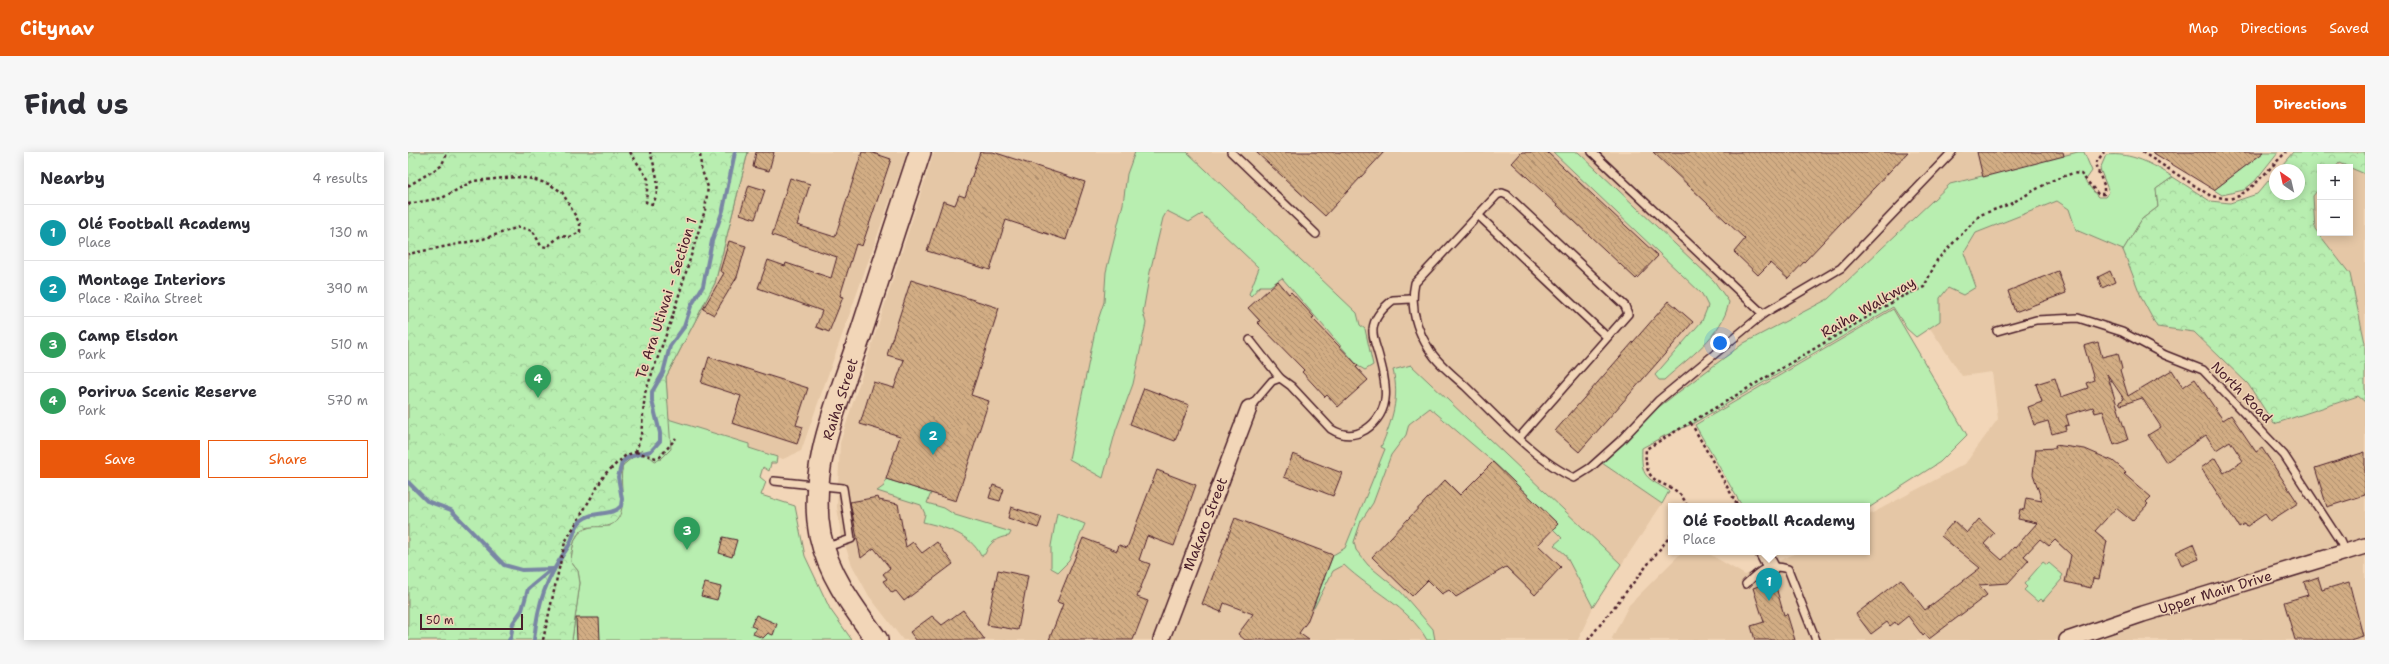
<!DOCTYPE html>
<meta charset="utf-8">
<style>
body{margin:0;font-family:"Shantell Sans",sans-serif;background:#f7f7f7;color:#2b2b33}
.controls{position:absolute;right:12px;top:12px;display:grid;overflow:hidden;border-radius:0px;box-shadow:0 2px 10px #0003}
.controls button{width:36px;height:36px;display:grid;place-items:center;padding:0;border:0;border-bottom:1px solid #e1e1e2;background:#fff;color:#2b2b33;font:20px sans-serif}
.compass{position:absolute;left:1861px;top:12px;width:36px;height:36px;border-radius:50%;background:#fff;box-shadow:0 2px 10px #0003;rotate:326deg}
.scale{position:absolute;left:12px;bottom:10px;width:103px;box-sizing:border-box;padding-left:4px;border:2px solid #4a1f2b;border-top:0;font-size:11px;line-height:14px;white-space:nowrap;color:#4a1f2b;-webkit-text-stroke:3px #f2d6b8;paint-order:stroke}
.you{position:absolute;left:1312px;top:191px;width:14px;height:14px;margin:-10px;border:3px solid #fff;border-radius:50%;background:#1a73e8;box-shadow:0 0 0 6px #1a73e833}
.badge{display:grid;place-items:center;width:26px;height:26px;border-radius:50%;background:#ea580c;color:#fff;font-size:13px;font-weight:700}
.pin{position:absolute;translate:-50% -33px;filter:drop-shadow(0 1px 2px #0008)}
.pin::after{content:'';position:absolute;top:21px;width:14px;height:12px;background:inherit;clip-path:polygon(0 0,100% 0,50% 100%)}
.popup{position:absolute;left:1260px;top:351px;width:202px;height:52px;box-sizing:border-box;display:grid;place-content:center;border-radius:0px;background:#fff;filter:drop-shadow(0 1px 3px #0005);font-size:13px;white-space:nowrap;color:#7c7c81}
.popup b{font-size:15px;color:#2b2b33}
.popup::after{content:'';position:absolute;left:50%;top:100%;margin-left:-8px;border:8px solid transparent;border-top-color:#fff}
.list{margin:0;padding:0;list-style:none}
h2{display:flex;justify-content:space-between;align-items:center;height:52px;margin:0;padding:0 16px;font-size:17px}
h2 small{font-size:13px;font-weight:400;color:#7c7c81}
.list li{display:grid;grid-template-columns:26px 1fr auto;gap:12px;align-items:center;box-sizing:border-box;height:56px;padding:0 16px;border-top:1px solid #e1e1e2}
.list b{display:block;font-size:15px;white-space:nowrap}
.list p{margin:0;font-size:13px;white-space:nowrap;color:#7c7c81}
.list em{font-size:13px;font-style:normal;color:#7c7c81}
.actions{display:flex;gap:8px;padding:12px 16px}
.actions a{flex:1;padding:9px 0;border:1px solid #ea580c;border-radius:0px;text-align:center;font-size:14px;color:#ea580c}
.actions .main{background:#ea580c;color:#fff}
.map{position:relative;flex:none;width:1957px;height:488px;overflow:hidden;border-radius:0px}
header{display:flex;align-items:center;gap:24px;box-sizing:border-box;height:56px;padding:0 20px;background:#ea580c;color:#fff}
header strong{font-size:19px}
nav{display:flex;gap:22px;margin-inline-start:auto;font-size:14px}
.intro{display:flex;align-items:center;justify-content:space-between;box-sizing:border-box;height:96px;padding:0 24px}
h1{margin:0;font-size:28px}
.button{padding:10px 18px;border-radius:0px;background:#ea580c;color:#fff;font-size:14px;font-weight:700}
main{display:flex;gap:24px;padding:0 24px}
aside{flex:1;background:#fff;border-radius:0px;box-shadow:0 2px 10px #0003}
.map>svg:first-child{display:block}
</style>
<header>
<strong>Citynav</strong>
<nav><a>Map</a><a>Directions</a><a>Saved</a></nav>
</header>
<div class="intro"><h1>Find us</h1><a class="button">Directions</a></div>
<main>
<aside>
<h2>Nearby<small>4 results</small></h2>
<ul class="list">
<li><span class="badge" style="background:#0f9aa8">1</span><div><b>Olé Football Academy</b><p>Place</p></div><em>130 m</em></li>
<li><span class="badge" style="background:#0f9aa8">2</span><div><b>Montage Interiors</b><p>Place · Raiha Street</p></div><em>390 m</em></li>
<li><span class="badge" style="background:#2e9e5b">3</span><div><b>Camp Elsdon</b><p>Park</p></div><em>510 m</em></li>
<li><span class="badge" style="background:#2e9e5b">4</span><div><b>Porirua Scenic Reserve</b><p>Park</p></div><em>570 m</em></li>
</ul>
<div class="actions"><a class="main">Save</a><a>Share</a></div>
</aside>
<div class="map">
<svg width="1957" height="488" viewBox="0 0 1957 488">
<defs>
<pattern id="forest-crowns" width="20" height="18" patternUnits="userSpaceOnUse"><rect width="20" height="18" fill="#b8eeb0"/><path d="M2 6a3 3 0 1 1 6 0M12 15a3 3 0 1 1 6 0" fill="none" stroke="#a0cc98"/></pattern>
<pattern id="building-back-hatch" width="6" height="6" patternUnits="userSpaceOnUse"><rect width="6" height="6" fill="#d2ad84"/><path d="M-1 5l2 2M0 0l6 6M5-1l2 2" fill="none" stroke="#ac8c6c"/></pattern>
</defs>
<rect width="100%" height="100%" fill="#f2d6b8"/>
<filter id="ink" filterUnits="userSpaceOnUse"><feTurbulence type="fractalNoise" baseFrequency=".025" numOctaves="2"/><feDisplacementMap in="SourceGraphic" scale="8" xChannelSelector="R" yChannelSelector="G"/><feConvolveMatrix kernelMatrix="1 2 1 2 8 2 1 2 1" color-interpolation-filters="sRGB"/></filter>
<g filter="url(#ink)">
<g fill="#e5c7a6">
<path d="M340,0h159l-106,299 -18,8 -34,-11v-4l-81,-25 -2,-42 49,-94z"/>
<path d="M526,0h1144l-128,32 -122,115 -84,44 -142,120 60,41 -69,103 -15,33h-675l-34,-44 -17,-31 -11,-31 -4,-27 3,-64z"/>
<path d="M1942,15l15,7v169l-16,-69 -34,-45 -2,-33 7,-9v46h30z"/>
<path d="M1649,49l12,8 8,21 46,20 19,49 15,28 37,5 54,52 26,40 84,-28 7,6v238h-754l18,-35 53,-53h24l39,23 54,-23h68v-36l98,-52 33,-45 -6,-47 -30,4 -32,-48 10,-7v-23l8,-10 16,-35 12,-20z"/>
</g>
<g fill="#b8eeb0" stroke="#81866e">
<path d="M0,0h340l-33,131 -49,94 2,42 81,25v4l28,9 -1,6h-5l-2,8 -6,-4 -3,10 6,5 -5,13 34,11 10,50 25,53 22,31h-280l8,-57 -2,-12 -7,-9c2,-30 9,-37 39,-36l13,-61 18,-15 -233,190z"/>
<path d="M727,0h52l170,161 3,12 5,4 8,36 -8,5 -7,-4 -76,-88 -12,8h-10l-9,10 -2,-2 10,-26 -57,-54 -13,8 -22,-11 -4,7 -13,54 -7,40 3,11 -13,61 -17,46 -13,48 -34,-19 27,-133 8,-24 2,-30 17,-68 4,-30z"/>
<path d="M1145,0h25l136,129 15,21c-7,34 -40,55 -65,78h-5l-4,-5 47,-54 6,-15 -6,-12z"/>
<path d="M1670,0h6l8,19 -7,10 13,16h7l4,-5 -9,-23 6,-14c25,-3 47,9 67,22l-17,12 2,18 -16,12 -19,31 -47,-20 -7,-21 -12,-8 -81,32 -12,20 12,34 -13,8 -15,-7 -8,10v23l-24,16 -9,-8 -14,-22 -199,116 -30,13 -22,12c-1,30 3,28 27,43l-7,13 -60,-41 50,-51 92,-69 84,-44 122,-115z"/>
<path d="M1856,0h14l-23,29 -11,9 -22,5 -8,-5z"/>
<path d="M1485,157l74,126 -27,27 -73,47v-3h-125l-47,-81z"/>
<path d="M1003,213l210,199 -28,43 -28,-53 -11,-9 8,-7 -9,-9 5,-5 -65,-62 -63,-54 -21,16 -3,11 -15,20 -18,48 -12,18 -7,21 2,8 12,15 33,27 32,37 2,11h-8c-19,-34 -56,-49 -83,-75l-11,6 -19,37h-1l20,-53 12,-7 40,-99 -4,-2c11,-26 19,-49 12,-77z"/>
<path d="M478,327l45,14 -4,10 17,5 11,7 56,17 -2,4c-12,1 -20,7 -24,18l-4,2c-10,-22 -37,-29 -58,-34l2,-8 -4,-9 -44,-14 7,-5z"/>
<path d="M649,361l28,11 -16,37 -11,11 -7,-4v-22z"/>
<path d="M1635,410l4,3 2,-2 14,12 -2,3 1,1 -19,22 -2,-2 -3,3 -14,-12 3,-3 -3,-3z"/>
</g>
<g fill="url(#forest-crowns)" stroke="#81866e">
<path d="M0,0h340l-33,131 -49,94 5,72 -10,10 -6,2 -13,-11 -19,15c-5,16 5,41 -6,55 -14,18 -43,-13 -46,42l7,9 2,12 -8,57h-164z"/>
<path d="M1885,0h72v22l-26,-11 -3,4h-16v20l-7,9 2,33 35,45 15,69v59l-7,-6 -84,28 -26,-40 -54,-52 -37,-5 -15,-28 -19,-49 19,-31 16,-12 -2,-18 17,-12 37,24 20,2 27,-9 18,-21v21h24v-24h-21z"/>
</g>
<g fill="none" stroke-linecap="round" stroke-linejoin="round">
<g stroke="#7986a4" stroke-width="4">
<path d="M0,330l19,19 24,9 53,55 18,5 31,-1"/>
<path d="M101,488l2,-3 2,-14 9,-13 6,-21 23,-19"/>
<path d="M126,488c4,-39 12,-61 34,-93 6,-9 5,-20 14,-27 12,-10 29,-3 39,-14l1,-7 -4,-22 4,-15 7,-5 22,-6 9,-10v-8l-8,-32v-9l11,-19 7,-27 14,-19 7,-21 12,-20 9,-45 11,-31 12,-58"/>
</g>
</g>
<g fill="url(#building-back-hatch)" stroke="#4a1f2b">
<path d="M348,0h18l-5,19 -16,-4z"/>
<path d="M454,0h8l21,7 -29,87 -6,-2 -16,52 3,1 -14,35 -13,-5 6,-16 -64,-23 10,-28 17,6 1,-3 45,15 6,-21 -65,-22 18,-57 20,6 -13,41 38,12z"/>
<path d="M572,0h13l92,30 -19,58 -60,-20 -16,50 -63,-19 16,-50 12,4 4,-10 6,2z"/>
<path d="M848,0h128l-59,64z"/>
<path d="M1114,0h25l111,104 -22,23 -124,-116z"/>
<path d="M1245,0h255l-120,127 -18,-16 -12,12 -24,-23 11,-13z"/>
<path d="M1569,0h86l1,4 -81,21z"/>
<path d="M1744,0h112l-50,38z"/>
<path d="M341,33l16,5 -10,29 -15,-5z"/>
<path d="M321,89l17,5 -9,31 -23,38 -11,-6 21,-36 -4,-2z"/>
<path d="M1650,119l8,22 -51,19 -7,-21z"/>
<path d="M1702,119l5,11 -13,6 -4,-11z"/>
<path d="M503,128l88,28 -28,87 18,6 -33,100 -70,-22 14,-43 -40,-12 13,-42 21,6 10,-28 -17,-5z"/>
<path d="M870,129l11,13 2,-2 23,25 -2,1 46,48 -2,1 12,13 -30,27 -11,-12 -2,2 -23,-25 2,-2 -47,-48 3,-1 -12,-13z"/>
<path d="M1261,149l24,21 -114,130 -24,-21z"/>
<path d="M1690,190l4,15 16,-4 4,16 -2,1 8,26 44,-26 11,17 12,-8 28,41 8,-5 25,37 6,-4 36,55 -28,18 -5,-7 -19,13 -2,-3 -5,3 -38,-59 14,-10 9,15 19,-12 -13,-20 -14,9 -10,-15 -40,27 -18,-27 13,-8 -19,-29 -21,7 -2,-3 5,-3 -17,-25 21,66 -14,5 -11,-34 -8,2 -2,-6 -27,8 3,10 -4,1 1,4 -14,4 -4,-13 -14,4 -6,-18 14,-5 -6,-18 19,-6 6,19 27,-9 -2,-5 8,-3 -10,-34z"/>
<path d="M301,205l99,31 -12,37 7,2 -6,17 -65,-21 9,-27 -40,-13z"/>
<path d="M736,236l45,17 -14,36 -45,-17z"/>
<path d="M1647,293l30,4 28,12 13,11 -2,2 27,23 -5,5 2,2 -16,17 -16,-13 -21,23 12,10 -8,38 -6,-1 -2,10 -26,-6 6,-27 -16,-15 -6,6 -9,-7 -16,17 5,4 -21,23 -29,2 8,10 -58,44 -4,-5 -2,2 -15,-20 -11,9 -2,-3 -5,4 -3,-4 -16,12 -15,-20 45,-35 24,31 55,-42 -39,-32 13,-15 13,12 12,-14 15,14 -10,11 18,16 12,-13 1,1 22,-25 -19,-4 2,-10 4,1 2,-12 16,3 -9,-27 3,-25 20,-1z"/>
<path d="M1957,300v43l-38,12 -12,-39z"/>
<path d="M885,302l49,19 -9,23 -49,-19z"/>
<path d="M1085,310l65,62 -20,21 23,22 -26,28 -29,-28 -50,30 -7,-7 -7,4 -14,-14 -16,16 -40,-39 73,-77 15,15z"/>
<path d="M749,318l39,15 -22,61 -27,-10 -8,24 11,4 -13,33 11,4 -15,39h-84l14,-36 -6,-2 26,-64 34,13 2,-6 8,3z"/>
<path d="M585,333l11,4 -4,12 -11,-3z"/>
<path d="M470,345l1,3 19,4 8,43 7,-5 9,11 15,-11 16,22 -49,37 -8,-10 -4,2 -9,-12 4,-2 -4,-5 7,-6 -16,-20 -13,10 -11,-56z"/>
<path d="M603,355l31,10 -4,11 -30,-10z"/>
<path d="M827,366l98,37 -26,67 -8,11 10,7h-64l-7,-6 15,-20 -29,-11 -3,9 -19,-8z"/>
<path d="M315,385l14,3 -5,17 -13,-4z"/>
<path d="M1785,392l6,15 -17,7 -6,-14z"/>
<path d="M590,418l30,6 -10,54 -31,-5z"/>
<path d="M1365,425l11,38 3,-1 8,26h-40l-4,-14 13,-4 -11,-34 14,-5z"/>
<path d="M1910,425l4,13 27,-8 14,54 -13,4h-55l-11,-38 24,-7 -4,-13z"/>
<path d="M297,431l16,4 -4,13 -16,-4z"/>
<path d="M555,458l22,30h-69l-6,-8 22,-16 10,9z"/>
<path d="M348,463l21,9 -4,11 -5,-2 -5,5 -10,-4 3,-6 -5,-2z"/>
<path d="M168,466h23l1,22h-23z"/>
</g>
<g fill="none" stroke-linecap="round" stroke-linejoin="round">
<defs>
<g id="service">
<path d="M823,0l85,82"/>
<path d="M1184,0l171,162"/>
<path d="M1070,63l129,122"/>
<path d="M1589,179l39,-11 42,-2 44,14 43,23 38,15 81,85 56,86 5,11"/>
<path d="M842,188l30,38"/>
<path d="M841,256l23,-27 8,-3 11,8 40,43c11,7 22,8 34,1 29,-19 21,-48 13,-77 -2,-7 -6,-16 -5,-24 1,-12 11,-22 20,-29l18,-1"/>
<path d="M1111,286l109,-124 -3,-8 -118,-111 -5,-2 -5,2 -82,88c-5,23 1,46 14,66 8,14 24,26 36,37 31,30 71,75 109,92l16,-10 30,-27 39,-41 104,-86 78,-46 111,-116"/>
<path d="M366,329l69,7 8,51 -27,9"/>
<path d="M1338,432c14,-14 22,-21 42,-15l28,71"/>
</g>
<g id="minor">
<path d="M1355,400l8,15"/>
<path d="M753,488l88,-232"/>
<path d="M1659,488l76,-26 222,-68"/>
</g>
<path id="secondary" d="M469,488c-24,-33 -48,-64 -57,-105 -13,-69 20,-138 41,-202 19,-60 39,-121 59,-181"/>
</defs>
<use href="#service" stroke="#4a1f2b" stroke-width="10"/>
<use href="#minor" stroke="#4a1f2b" stroke-width="18"/>
<use href="#secondary" stroke="#4a1f2b" stroke-width="24"/>
<g stroke="#4a1f2b" stroke-width="2.5" stroke-dasharray="3 3" stroke-linecap="butt">
<path d="M222,0l18,27 -2,23 6,2c11,-15 3,-35 -2,-52"/>
<path d="M1734,0l69,44 18,3 10,-3 15,-11 32,-33"/>
<path d="M0,34l33,-20 7,-14"/>
<path d="M0,52l34,-6 31,-17 43,-4 16,2 17,5 13,8 18,32v8l-10,5 -10,-1 -13,11 -6,-1 -8,-15 -14,-4 -36,12 -75,15"/>
<path d="M1283,271l47,83"/>
<path d="M228,300l5,-17 4,-42 26,-72 34,-111 3,-23 -7,-19 -1,-16"/>
<path d="M228,300l20,6 4,-1 16,-19"/>
<path d="M1279,354c-11,-31 -45,-11 -41,-57l255,-152 23,-10 13,-27 43,-45 30,-11 41,-23 22,-8 8,1 17,20h6v-9l-9,-21 9,-12"/>
<path d="M135,488l22,-98 40,-68 21,-19 10,-3"/>
<path d="M1180,488l83,-105"/>
</g>
<use href="#service" stroke="#f2d6b8" stroke-width="7"/>
<use href="#minor" stroke="#f2d6b8" stroke-width="15"/>
<use href="#secondary" stroke="#f2d6b8" stroke-width="21"/>
</g>
</g>
<g text-anchor="middle" stroke-width="3" stroke-linejoin="round" paint-order="stroke">
<g font-size="14" fill="#4a1f2b" stroke="#f2d6b8">
<text transform="translate(258 146) rotate(-72)" y="5">Te Ara Utiwai - Section 1</text>
<text transform="translate(1460 155) rotate(-30)" y="5">Raiha Walkway</text>
<text transform="translate(1834 240) rotate(45)" y="5">North Road</text>
<text transform="translate(432 247) rotate(-72)" y="5">Raiha Street</text>
<text transform="translate(797 372) rotate(-69)" y="5">Makaro Street</text>
<text transform="translate(1807 440) rotate(-17)" y="5">Upper Main Drive</text>
</g>
</g>
</svg>
<div class="controls">
<button>+</button>
<button>−</button>
</div>
<svg class="compass" viewBox="-18 -18 36 36"><path d="M0-13l5 13h-10z" fill="#e53935"/><path d="M0 13l5-13h-10z" fill="#7c7c81"/></svg>
<div class="scale">50 m</div>
<div class="you"></div>
<div class="pin badge" style="left:1361px;top:449px;background:#0f9aa8">1</div>
<div class="popup"><b>Olé Football Academy</b>Place</div>
<div class="pin badge" style="left:525px;top:303px;background:#0f9aa8">2</div>
<div class="pin badge" style="left:279px;top:398px;background:#2e9e5b">3</div>
<div class="pin badge" style="left:130px;top:246px;background:#2e9e5b">4</div>
</div>
</main>
